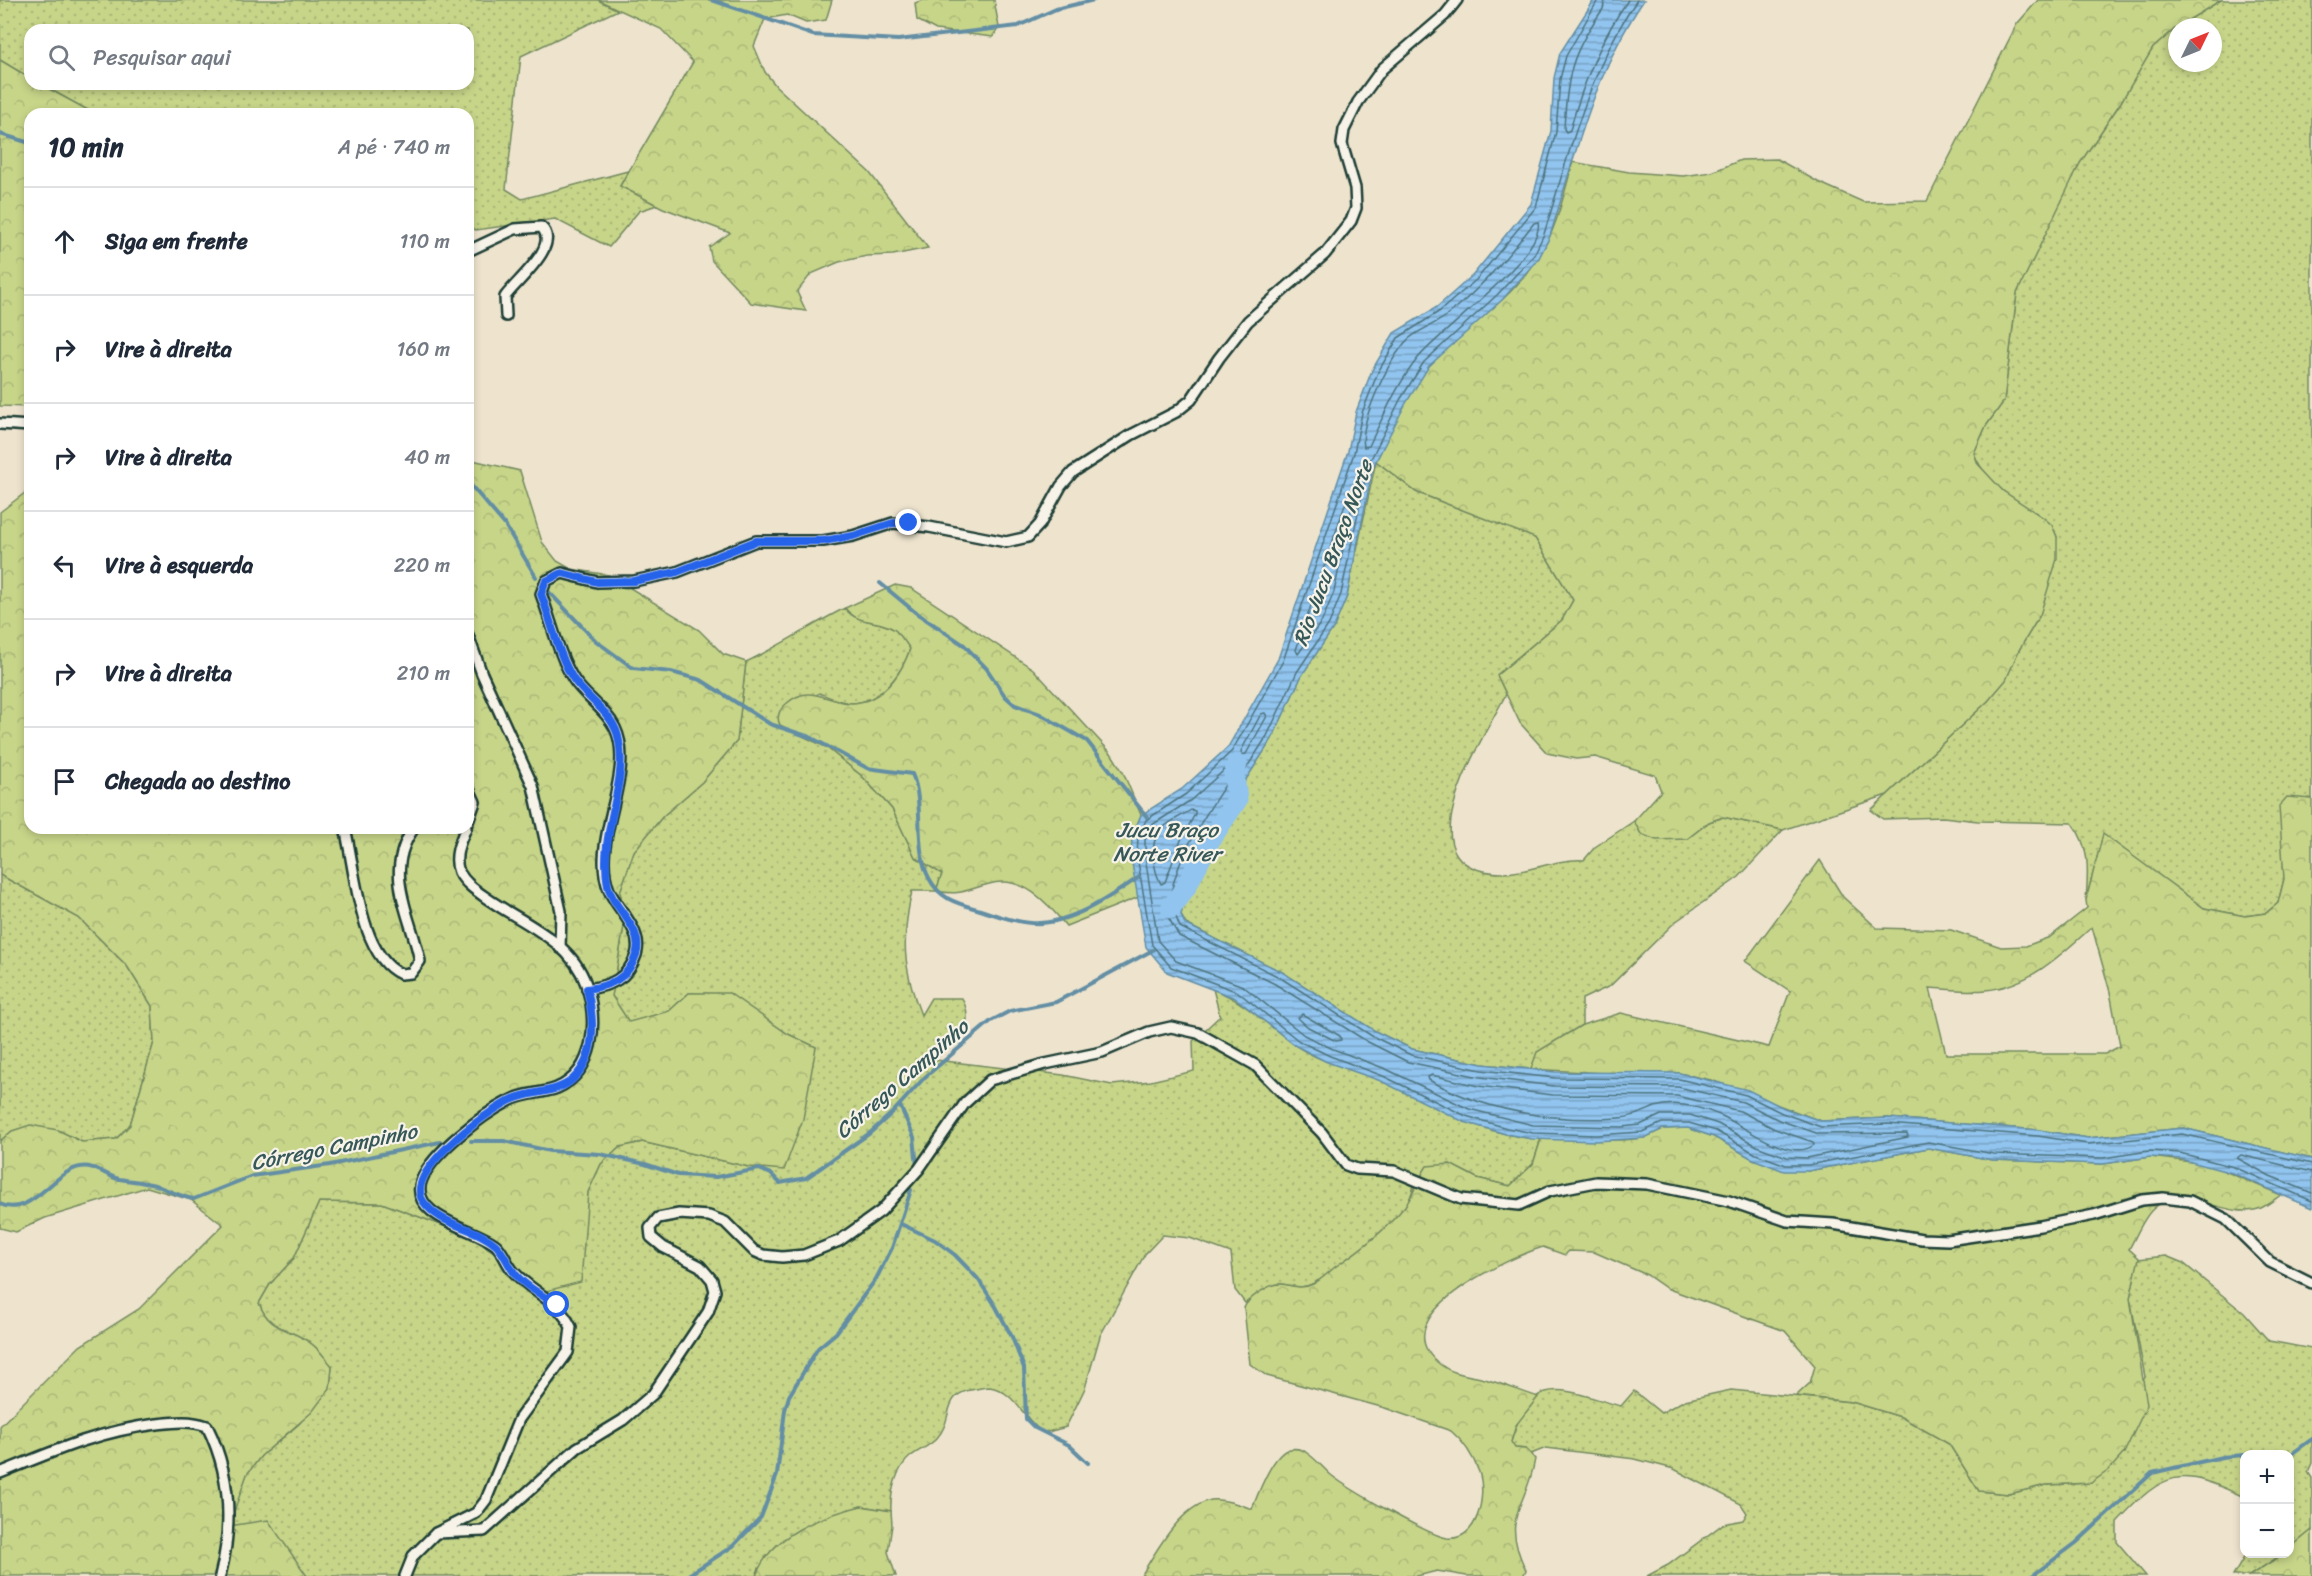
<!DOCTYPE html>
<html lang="pt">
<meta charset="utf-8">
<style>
body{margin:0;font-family:Sriracha,sans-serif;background:#f6f6f7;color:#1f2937}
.controls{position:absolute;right:18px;bottom:18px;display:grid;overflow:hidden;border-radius:12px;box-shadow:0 3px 9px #0003}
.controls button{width:54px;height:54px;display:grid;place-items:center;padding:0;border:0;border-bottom:2px solid #e0e1e3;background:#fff;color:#1f2937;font:30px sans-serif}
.compass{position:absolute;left:2168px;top:18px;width:54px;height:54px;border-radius:50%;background:#fff;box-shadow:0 3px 9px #0003;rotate:47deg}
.stop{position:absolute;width:18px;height:18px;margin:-14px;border:4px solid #2563eb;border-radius:50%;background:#fff}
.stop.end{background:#2563eb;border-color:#fff;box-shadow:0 2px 6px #0008}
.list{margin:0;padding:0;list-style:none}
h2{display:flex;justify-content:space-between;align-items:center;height:78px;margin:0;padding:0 24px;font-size:26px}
h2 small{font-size:20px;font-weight:400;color:#747a83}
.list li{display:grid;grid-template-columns:39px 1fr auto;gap:18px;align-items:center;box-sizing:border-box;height:108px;padding:0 24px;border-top:2px solid #e0e1e3}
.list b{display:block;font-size:22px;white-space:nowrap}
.list em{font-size:20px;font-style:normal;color:#747a83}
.icon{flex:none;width:33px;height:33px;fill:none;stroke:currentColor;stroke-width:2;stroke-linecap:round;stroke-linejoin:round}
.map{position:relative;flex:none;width:2312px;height:1576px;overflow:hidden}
.search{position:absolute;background:#fff;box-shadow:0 3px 9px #0003;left:24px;top:24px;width:450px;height:66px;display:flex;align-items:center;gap:15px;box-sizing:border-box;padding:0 21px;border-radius:18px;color:#747a83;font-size:22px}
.panel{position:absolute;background:#fff;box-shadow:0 3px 9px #0003;left:24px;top:108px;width:450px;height:726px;border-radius:18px}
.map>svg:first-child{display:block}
</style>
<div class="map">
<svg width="2312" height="1576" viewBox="0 0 2312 1576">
<defs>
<pattern id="grass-dots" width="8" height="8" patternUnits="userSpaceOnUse" patternTransform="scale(1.5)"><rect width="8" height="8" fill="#c7d589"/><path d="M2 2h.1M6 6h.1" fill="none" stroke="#aab877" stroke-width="1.8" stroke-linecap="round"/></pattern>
<pattern id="forest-crowns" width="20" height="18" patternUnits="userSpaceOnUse" patternTransform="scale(1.5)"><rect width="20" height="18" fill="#c7d589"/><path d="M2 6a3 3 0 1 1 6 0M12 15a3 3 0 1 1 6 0" fill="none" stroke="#aab877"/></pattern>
<pattern id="water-rules" width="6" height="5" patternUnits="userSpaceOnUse" patternTransform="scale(1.5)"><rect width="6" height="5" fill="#91c4ee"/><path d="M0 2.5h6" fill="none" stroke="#76a0c2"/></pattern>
</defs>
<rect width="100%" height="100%" fill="#eee4ce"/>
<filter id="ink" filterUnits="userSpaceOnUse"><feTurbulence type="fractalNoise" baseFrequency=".0167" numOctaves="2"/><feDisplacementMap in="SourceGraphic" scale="12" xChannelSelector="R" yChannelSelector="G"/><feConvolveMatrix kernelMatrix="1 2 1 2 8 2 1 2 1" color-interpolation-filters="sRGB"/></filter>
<g filter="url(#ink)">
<g fill="url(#grass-dots)" stroke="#73895e" stroke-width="1.5">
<path d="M0,0h598l20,10 -97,46 -15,133 16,10 106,-28 -8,15 37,19 -18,6 -30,36 -54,-28 -79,11 -8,-3v-113h-373l-55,-30h428v-54h-438v48l-30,-18z"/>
<path d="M2221,0h91v799l-3,-1 -26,53 1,28 -6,24 -12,10 -21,3 -41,-8 -101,-73 -17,65c2,-28 5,-52 -14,-77l-94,-2 -35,-4 -60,2 -12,-9 117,-109 18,-22 13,-29 21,-35 17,-78c-7,-18 -19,-22 -35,-31 -18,-12 -41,-32 -48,-53l12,-27 18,-25 13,-108 22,-49 41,-81 41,-61 16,-31 16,-23 24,-21v36h36v-36h-36z"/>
<path d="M1376,461l40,31 119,46 38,62 -11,20 -65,55 9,19c-23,46 -111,177 -4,179 28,0 53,-15 82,-13l11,-13 39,-26 7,13 46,5 22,-17 14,-5 60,13 -44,47 -64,45 -65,64 -28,13v26l-44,27 -7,17 -49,-5 -70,-15 -37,-18 -93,-59 -96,-48 -5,-9 6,-31 14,-35 71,-110 30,-64 32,-48 13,-31z"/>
<path d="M845,608c13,18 34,10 50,22 6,5 11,13 15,19 -8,24 -29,54 -59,54 -11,-1 -22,-6 -32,-10l-39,32 46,22 36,29 30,33 23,48 27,17 -6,17h-24c-11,49 -9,77 9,124l10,-17h31c14,28 -3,44 -26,59v3l127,15 49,10 39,-4 43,-10 -1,-30 27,-25 -7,-27c33,13 54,36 82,56 25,18 57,24 84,35 54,23 102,57 162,59l-8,25 -23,22 -33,-8 -27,-14 -35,18c-2,7 -4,16 -8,22 -13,21 -72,69 -95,80 -11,6 -20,1 -31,0 -12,0 -26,13 -36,19l-10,-13 -4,-37 -41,-15 -27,-3 -18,19 -45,82 -15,52 -19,39 -22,6c-18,-9 -28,-42 -54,-46 -4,0 -10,1 -14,2 -36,4 -21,29 -39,49 -7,8 -18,12 -26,18 -15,12 -21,37 -20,55l-30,-5 -102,62 -3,8h-449l-6,-6 -73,-44 19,-52 14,-18 38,-32 31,-36 2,-22c-6,-7 -12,-15 -19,-21 -21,-18 -43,-12 -54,-42l11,-19 24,-26 25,-56 63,1 81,30 35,21 85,-16 5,-46 13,-28 19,-17 22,-5 107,25 67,-120 -28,-13 -59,-40 -40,-1 -20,18 -40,12 -17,-27 13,-76 -5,-28 14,-41 29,-35 39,-34 35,-41 9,-79c34,-16 65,-37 99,-54z"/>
<path d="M0,875l79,43 48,48 25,40 2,36 -24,83 -14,14 -34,3 -24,-12 -46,1 -12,10z"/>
<path d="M2166,1256l17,7 61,50 25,28 43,8v114l-4,9 4,6v52l-22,18v-94h-46v43c-64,-30 -78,-28 -127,25v20l29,34h-499l21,-11 55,-41 20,-4 4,-7 -6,-9 -67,-35 -39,-10 -89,-11 -15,6 -5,-5 -12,-1 -3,-6c21,-75 56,-50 110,-36l13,-15 27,22 24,-13 46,-10 121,12 49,15 48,27 30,47 30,3 37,-9 45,-2 54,-106 -15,-79 8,-39z"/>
<path d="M2246,1554h37l-34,22h-16z"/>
</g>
<g fill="url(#forest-crowns)" stroke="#73895e" stroke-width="1.5" fill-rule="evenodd">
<path d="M598,0h234l-6,20 -20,3 -19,-8 -22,4 -11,27 11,26 11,14 93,86 59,76 -35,7 -26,1 -28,6 -28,12 -14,18 9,19 -55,-8 -39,-42 -3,-14 21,-14 -67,-25 -43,-22 73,-124 -32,-33z"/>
<path d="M923,0h71l5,27 -6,10 -57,-7 -19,-10 -2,-17z"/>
<path d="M2038,0h183l-44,27 -24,21 -32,54 -41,61 -63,130 -13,108 -18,25 -12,27 4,11 25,27 41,27 8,7 5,12v22l-17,56 -21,35 -13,30 -18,21 -101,94 -104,35 -60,-13 -14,5 -22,17 -31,1 -15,-6 -7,-13 27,-30 -6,-16 -60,-18 -19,2 -29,-6 -27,-30 -23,-48 65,-55 11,-20 -38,-62 -119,-46 -40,-31c16,-31 30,-69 53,-95 34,-39 83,-65 110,-110 18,-27 25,-63 34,-94l56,10 54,4 29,-4 29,-12 36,-1 41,23 45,20 64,-1 90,-177z"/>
<path d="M0,60l30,18v6h10l55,30h-65v293l-30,-1z"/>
<path d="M468,459l52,12 22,71 15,19 14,8 38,6 90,55 24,24 23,8 -9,79 -35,41 -39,34 -29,35 -14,41 5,28 -13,76 17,26 40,-11 20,-18h40l59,41 28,13 -13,72 -19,51 -35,-3 -107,-25 -22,5 -19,17 -13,28 -7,90 -46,12 -37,-40 -35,-21 -81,-30 -63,-1 -25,56 -24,26 -11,19c11,30 33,24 54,42 7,6 13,14 19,21l-2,22 -18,24 -51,44 -14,18 -18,52 39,-6 39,56h-307v-150l80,-80 59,-37 84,-84 -32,-25 -44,-13 -102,31 -29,14 -16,-4v-87l12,-10 18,-6 28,5 24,12 34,-3 14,-14 24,-83 -2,-36 -25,-40 -48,-48 -79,-43v-363l30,-23v339h438z"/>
<path d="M895,585l16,3 122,81 78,84 12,19 18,43c-15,34 -9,47 -2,82l-73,29c-18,-23 -44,-52 -77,-42 -23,6 -28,12 -53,7l6,-17 -27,-17 -23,-48 -30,-33 -36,-29 -46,-22c-4,-8 -1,-15 6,-21 24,-22 40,-1 66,-1 4,0 14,-2 18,-4 21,-10 33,-30 40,-50 -4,-6 -9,-14 -15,-19 -16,-12 -37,-4 -50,-22z"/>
<path d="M2287,797l25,2v360l-129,-31 -95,10 -49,-8 -151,-12 -67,3 -110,-41 -32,-7 -42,2 -106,-6 6,-17 45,-27 39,-12 148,34 21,-56 -45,-30 75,-101 23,37 34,31 74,2 50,17 25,-1 24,-9 37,-29 -1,-8 17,-66 101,74 41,8 21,-3 12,-10 6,-24 -5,-73zM2092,927l18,65 10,54 -15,8h-159l-16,-66c18,1 38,4 56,2 43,-4 75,-35 106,-63z"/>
<path d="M1688,1128l26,9 39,22 55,12 120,-23 65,12 110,4 47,-7 58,7 73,31c-6,4 -13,10 -20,13 -35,14 -78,-28 -108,1 -10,9 -17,28 -24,40l10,9 -9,40 17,107 -23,48 -15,17 -18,13 -45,2 -37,9 -30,-3 -30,-47 -48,-27 -49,-15 -56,-6 14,-13 5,-17 -30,-35 -119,-43 -19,-13 -53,-23 -25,-1 -4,4 -22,-8c-35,11 -166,70 -102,118 13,10 29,10 44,14 18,5 35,12 53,18l-22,28 -5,17 4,6 11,1 9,10c-8,49 -36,57 -9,111l-3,6h-56l-30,-5 -20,5h-276c15,-25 39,-69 70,-76 10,-2 31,5 41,9 6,-15 21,-57 38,-60 6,-1 12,0 17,4 9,6 16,15 24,22 16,13 97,60 116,63 31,4 40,-43 32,-66 -6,-16 -15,-30 -28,-41l-66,-23 -118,-32 -17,-12 -6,-56c4,-10 26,-25 37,-24 11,1 20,6 32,0 8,-4 15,-11 22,-17 26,-18 50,-36 70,-61 8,-10 13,-27 22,-40l23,-2 27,14 33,8 23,-22 8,-25 82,1 21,-2 19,-9z"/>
<path d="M861,1506l30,5 1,14 -4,27 8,24h-140c15,-42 66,-60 105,-70z"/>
<path d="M2312,1530v46h-63l34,-22h7v-6z"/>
</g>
<path fill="url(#water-rules)" stroke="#638ea4" stroke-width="1.5" d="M1594,0h50c-49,71 -69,155 -94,236l-11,22 -37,42 -73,66 -23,37 -33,64 -26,129 -13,31 -32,48 -30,64 -71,110 -14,35 -6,31 4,9 97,48 93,59 37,18 70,15 73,8 124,1 69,17 36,18 37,13 67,-3 151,12 49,8 95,-10 129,31v49l-80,-35 -52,-14 -30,-2 -47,7 -110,-4 -65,-12 -120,23h-24l-31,-12 -39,-22 -26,-9 -25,1 -19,9 -48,3 -64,-2 -26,-5 -42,-12 -83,-41 -54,-19 -31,-16 -61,-48 -68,-26 -21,-25 -15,-90 1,-20 9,-22 41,-26 46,-42 50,-88 70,-208 8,-39 16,-42 22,-37 43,-26 36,-32 58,-71 20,-73 3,-53 6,-25z"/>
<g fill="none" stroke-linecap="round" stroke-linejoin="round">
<g stroke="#4d737e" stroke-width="1.5">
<path d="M1598,0l-32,56 -6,23 -4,53 -20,75 -59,72 -37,32 -42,27 -20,34 -16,41 -8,40 -71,208 -51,90 -46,43 -40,26 -8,18 -1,18 15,89 19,22 67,25 61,49 31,15 53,20 83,40 41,12 26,5 63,2 46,-3 20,-9h27l27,8 40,23 30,11h22l120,-23 66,12 109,4 46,-7 31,2 54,14 78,34"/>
<path d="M1605,0l-2,9c-32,44 -36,66 -39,120l2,3 4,-2c13,-47 30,-90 58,-130"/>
<path d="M1637,0c-48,70 -68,154 -93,234l-10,21 -37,40 -73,67 -24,38 -32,65 -27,129 -12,30 -32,48 -30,64 -71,111 -15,36 -6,32 5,12 99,50 93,59 39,19 70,15 74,8 124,1 67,16 36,18 39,14 67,-3 150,12 50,8 94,-10 130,30"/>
<path d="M1538,222c8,32 -99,110 -120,136 -21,26 -35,59 -49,88l-5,1c-5,-26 23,-82 39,-102 10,-14 33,-20 46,-31 33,-27 59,-58 85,-91z"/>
<path d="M1351,497l2,4 -19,91 -12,29 -24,33 -2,-4 51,-151z"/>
<path d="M1261,714l4,-1 2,3 -21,38 -4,1 -1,-4z"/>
<path d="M1241,755l1,4c-30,48 -72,99 -74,158l11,19 96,48 93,58 40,20 72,15 74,9 124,1 65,15 36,18 40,14 88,-1 1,4 -101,21 -20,-1 -28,-10 -41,-23 -28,-9h-29l-21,10 -18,2 -89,-2 -64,-16 -83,-40 -53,-20 -29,-14 -61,-49 -67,-25 -18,-20 -13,-85v-16l7,-15 39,-25z"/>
<path d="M1191,810l4,1v3l-14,26 -16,42 -4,2c-7,-13 -12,-39 -2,-52 6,-9 23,-16 32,-22z"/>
<path d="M1302,1014l38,22 1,4 -5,1 -28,-14 -10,-9z"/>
<path d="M1432,1075l46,11 75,9 124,1 63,15 35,18 38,13 1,3c-24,18 -70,-19 -92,-29 -19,-8 -46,-16 -67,-9 -12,5 -21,10 -35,11 -67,4 -131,-5 -191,-38l-1,-3z"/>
<path d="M2312,1172l-71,-17 -4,3 33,18 42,17"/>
</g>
<g stroke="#638ea4" stroke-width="4">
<path d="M712,0l101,35 85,5 120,-14 38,-17 38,-9"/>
<path d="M0,134l30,9"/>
<path d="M468,482l37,43 31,52"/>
<path d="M880,583l35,29 49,33 23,24 18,27 10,9 25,9 47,27 60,76"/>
<path d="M545,588l51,53 37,27 38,4 30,8 69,44 40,13 57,31 45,6c13,28 1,74 17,104 11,21 27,25 48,31 17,5 36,13 54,14 37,3 79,-26 108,-46"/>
<path d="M900,1106l14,31 3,30"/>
<path d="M471,1141h33l46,10 50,3 45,10 33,11 38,2 43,-8 12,5 9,9 26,-5 64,-45 23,-21 32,-35 66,-56 19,-10 46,-9 97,-52"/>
<path d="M0,1204c30,15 54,-33 80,-37 14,-3 26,9 39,12 12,2 24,3 36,6 13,5 26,12 39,14l58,-23 78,-11 110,-23"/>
<path d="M901,1224l34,16 20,15 23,24 17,26 17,32 12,31 2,51 9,9 34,17 19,18"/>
<path d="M2290,1455l22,-16"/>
<path d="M687,1576l46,-30 28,-29 16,-42 8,-65 4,-14 29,-48 18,-15 40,-54 16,-31 19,-58"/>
<path d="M2032,1576l44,-33 76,-70 70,-16 22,-2"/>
</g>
<path stroke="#91c4ee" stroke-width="21" d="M1171,908l15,-21 24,-47 27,-40 -3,-25 3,-11"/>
<defs>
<g id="minor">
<path d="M468,251l47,-22 26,-2c21,18 -25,54 -36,70l1,19"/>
<path d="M0,424l30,2"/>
<path d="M468,635l14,39 51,112 28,125 -1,37"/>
<path d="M468,787l7,15 -7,20"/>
<path d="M345,828c10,39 14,128 56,146l10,-1 9,-12c-9,-46 -38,-89 -6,-133"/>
<path d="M587,989c23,-3 41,-10 49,-34 8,-24 -18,-44 -27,-65 -20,-49 28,-117 6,-162 -9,-19 -30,-31 -41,-48 -15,-23 -23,-60 -33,-86l5,-13 16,-8 35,9 37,-1 43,-9 79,-31h67l30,-5 40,-13 36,4 77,15 22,-5 12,-13 21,-38 12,-14 58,-37 45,-23 15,-12 28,-42 29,-37 77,-67 26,-33 5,-13 -1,-20 -13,-44 2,-14 14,-28 24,-33 63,-54 12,-15"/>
<path d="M0,1473c54,-22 99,-42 157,-49 18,-2 33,-4 50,2 24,48 26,99 13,150"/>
<path d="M436,1533l48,-2 93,-83 46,-28 30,-26 55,-82 7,-21 -3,-11 -12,-14 -37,-19 -12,-10 -1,-9 8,-10 21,-4 30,2 16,6 29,29 9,4 19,2 22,-2 35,-14 42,-30 38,-42 46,-66 25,-23 55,-16 57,-12 47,-20 22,-5 27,6 57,32 67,68 24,32 11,4 37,2 67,28 58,6 31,-14 46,-9 51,2 82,17 58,20 46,3 89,15 26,1 92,-14 54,-11 48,-15 21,-2 27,3 36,18 44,43 42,21"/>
<path d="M405,1576l8,-20 23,-23 40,-20 10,-13 33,-81 49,-67 3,-25c-13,-27 -39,-34 -58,-56 -7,-8 -9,-18 -17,-26 -19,-16 -90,-28 -74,-66 11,-27 60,-64 87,-78 14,-8 33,-7 48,-13 39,-17 41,-68 29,-104 -15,-44 -66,-62 -101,-87 -10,-7 -20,-14 -26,-25 -6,-15 1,-31 7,-44"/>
</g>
</defs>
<use href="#minor" stroke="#1f3d34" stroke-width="14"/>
<use href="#minor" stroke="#f7f3e8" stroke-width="9"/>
</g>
</g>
<g fill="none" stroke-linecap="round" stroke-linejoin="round" filter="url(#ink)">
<path stroke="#2563eb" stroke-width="8" d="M557,1305c-16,-11 -36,-20 -46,-37 -5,-8 -8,-16 -15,-23 -21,-19 -55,-18 -73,-44 -20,-29 63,-88 86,-100 19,-11 47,-6 64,-22 24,-23 21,-61 14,-90 23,-3 41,-10 49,-34 9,-27 -23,-45 -28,-69 -10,-53 20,-99 11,-145 -4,-27 -31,-41 -45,-61 -15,-22 -23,-60 -33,-86l5,-13 16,-8 35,9 37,-1 43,-9 79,-31h67l30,-5 40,-13h16"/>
</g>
<g text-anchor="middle" stroke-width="4.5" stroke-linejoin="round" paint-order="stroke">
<g font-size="21" font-style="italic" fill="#365859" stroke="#f7f3e8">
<text transform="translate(1333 553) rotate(-70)" y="7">Rio Jucu Braço Norte</text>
<text x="1167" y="837">Jucu Braço<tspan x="1167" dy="24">Norte River</tspan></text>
<text transform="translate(902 1079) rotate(-41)" y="7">Córrego Campinho</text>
<text transform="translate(334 1147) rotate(-11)" y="7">Córrego Campinho</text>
</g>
</g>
</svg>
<div class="controls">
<button>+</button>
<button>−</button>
</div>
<svg class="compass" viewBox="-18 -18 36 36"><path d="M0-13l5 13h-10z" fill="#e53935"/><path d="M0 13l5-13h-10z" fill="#747a83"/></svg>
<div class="stop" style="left:557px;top:1305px"></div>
<div class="stop end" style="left:909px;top:523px"></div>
<div class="search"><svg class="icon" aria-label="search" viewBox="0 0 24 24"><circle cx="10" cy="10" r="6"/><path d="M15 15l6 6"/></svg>Pesquisar aqui</div>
<section class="panel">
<h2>10 min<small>A pé · 740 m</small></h2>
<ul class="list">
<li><svg class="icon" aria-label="ahead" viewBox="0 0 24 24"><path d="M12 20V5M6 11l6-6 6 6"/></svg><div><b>Siga em frente</b></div><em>110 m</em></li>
<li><svg class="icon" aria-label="right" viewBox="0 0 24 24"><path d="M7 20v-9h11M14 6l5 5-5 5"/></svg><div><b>Vire à direita</b></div><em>160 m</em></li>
<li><svg class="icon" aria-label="right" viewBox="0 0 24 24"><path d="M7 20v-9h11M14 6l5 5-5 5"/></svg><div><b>Vire à direita</b></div><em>40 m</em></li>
<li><svg class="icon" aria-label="left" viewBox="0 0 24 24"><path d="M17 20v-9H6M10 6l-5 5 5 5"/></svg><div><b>Vire à esquerda</b></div><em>220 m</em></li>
<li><svg class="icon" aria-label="right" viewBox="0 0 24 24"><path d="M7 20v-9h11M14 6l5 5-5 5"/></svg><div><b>Vire à direita</b></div><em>210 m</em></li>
<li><svg class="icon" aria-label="arrive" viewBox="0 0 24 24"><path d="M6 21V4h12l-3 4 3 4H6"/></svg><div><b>Chegada ao destino</b></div></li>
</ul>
</section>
</div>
